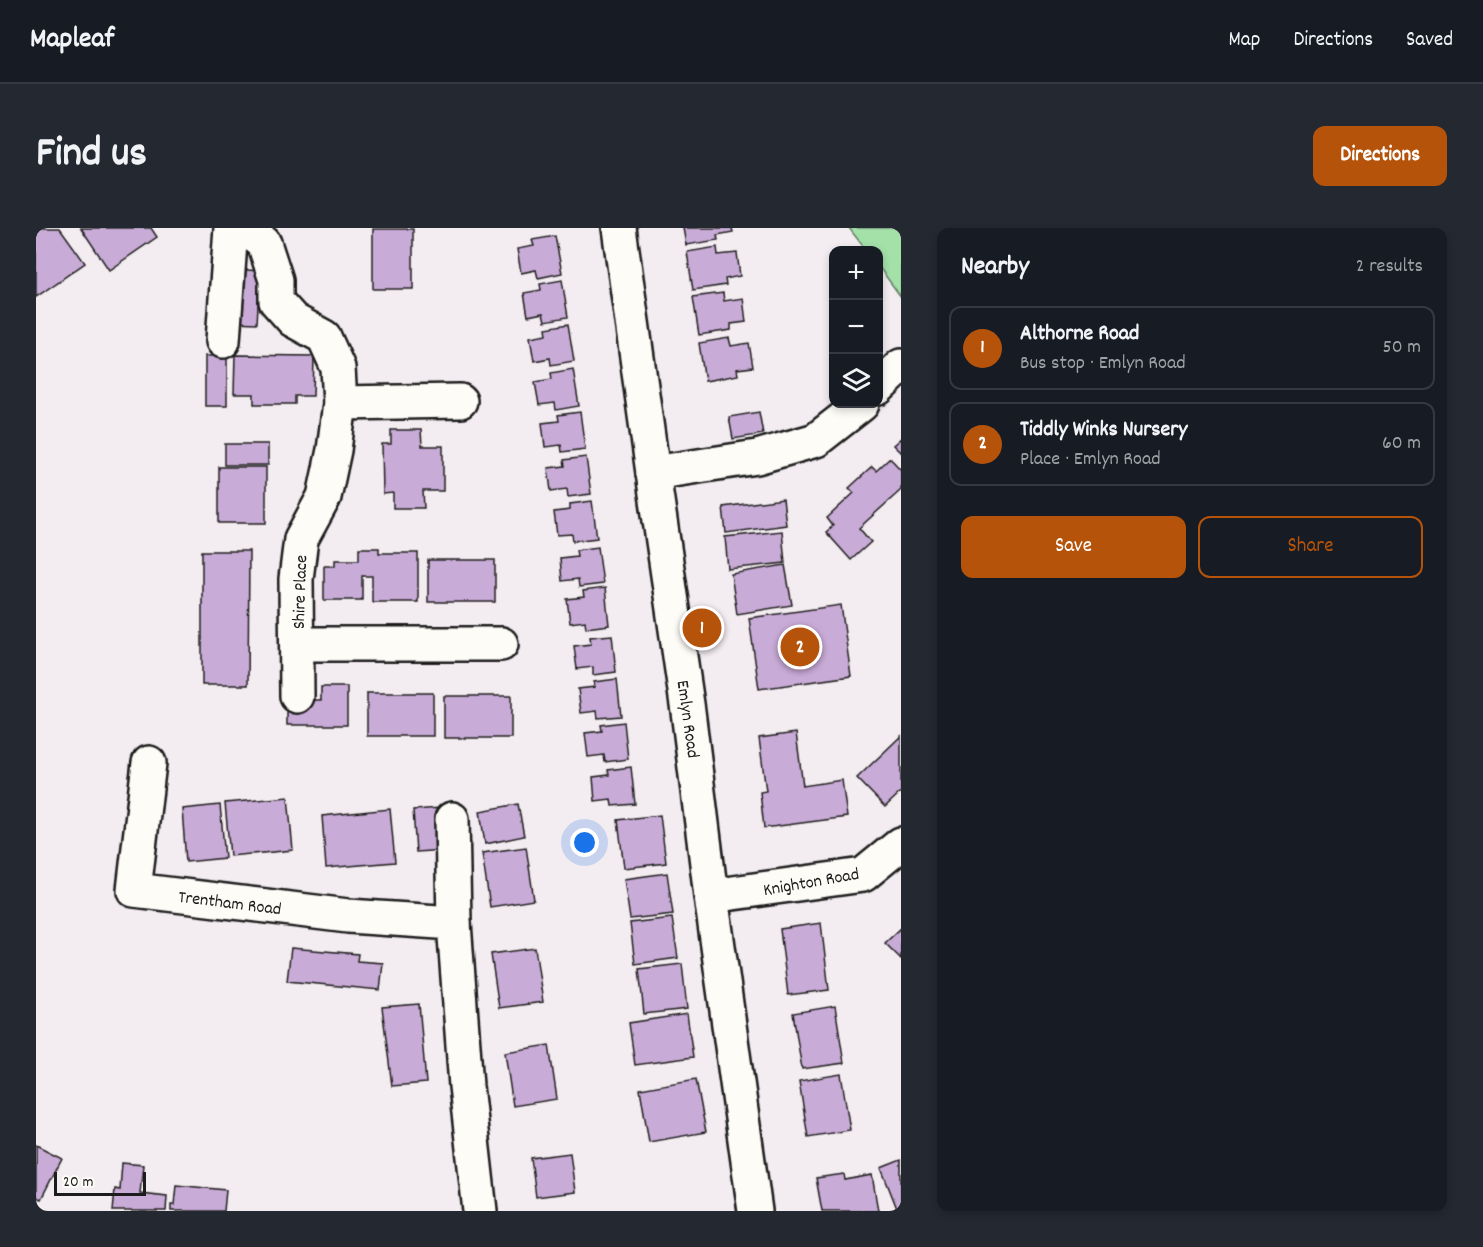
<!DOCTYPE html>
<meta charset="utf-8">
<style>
body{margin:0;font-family:Dekko,sans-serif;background:#242831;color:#f1f3f6}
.controls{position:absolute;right:18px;top:18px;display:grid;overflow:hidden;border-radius:12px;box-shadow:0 3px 9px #0003}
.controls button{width:54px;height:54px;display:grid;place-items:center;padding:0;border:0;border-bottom:2px solid #363941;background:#171b24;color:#f1f3f6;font:30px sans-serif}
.scale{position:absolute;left:18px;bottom:15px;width:92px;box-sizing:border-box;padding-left:6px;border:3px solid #1c1c1c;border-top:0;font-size:16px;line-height:21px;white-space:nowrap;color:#1c1c1c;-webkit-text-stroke:4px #fdfcf7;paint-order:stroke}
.you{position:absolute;left:549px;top:615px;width:21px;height:21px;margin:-15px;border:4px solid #fff;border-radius:50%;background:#1a73e8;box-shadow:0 0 0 9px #1a73e833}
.badge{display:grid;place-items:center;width:39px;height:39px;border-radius:50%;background:#b45309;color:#fff;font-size:20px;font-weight:700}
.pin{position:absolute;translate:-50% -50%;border:3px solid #fff;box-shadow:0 2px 6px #0006}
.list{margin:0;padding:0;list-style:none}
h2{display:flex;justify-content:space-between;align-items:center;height:78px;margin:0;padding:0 24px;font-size:26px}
h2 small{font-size:20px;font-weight:400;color:#9ea1a6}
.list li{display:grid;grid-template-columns:39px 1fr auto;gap:18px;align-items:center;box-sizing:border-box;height:84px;margin:0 12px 12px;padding:0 12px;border:2px solid #363941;border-radius:12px}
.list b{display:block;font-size:22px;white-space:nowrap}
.list p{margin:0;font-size:20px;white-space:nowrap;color:#9ea1a6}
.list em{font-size:20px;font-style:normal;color:#9ea1a6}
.actions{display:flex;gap:12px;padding:18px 24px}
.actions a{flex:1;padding:14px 0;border:2px solid #b45309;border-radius:12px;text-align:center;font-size:21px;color:#b45309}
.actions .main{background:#b45309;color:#fff}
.icon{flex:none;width:33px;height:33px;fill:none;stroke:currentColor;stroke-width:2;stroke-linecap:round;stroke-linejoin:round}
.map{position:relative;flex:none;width:865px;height:983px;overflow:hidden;border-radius:12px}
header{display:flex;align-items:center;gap:36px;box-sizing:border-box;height:84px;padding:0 30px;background:#171b24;border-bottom:2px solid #363941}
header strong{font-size:28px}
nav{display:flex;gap:33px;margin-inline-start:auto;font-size:21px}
.intro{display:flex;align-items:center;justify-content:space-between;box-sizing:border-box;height:144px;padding:0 36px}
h1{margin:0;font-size:42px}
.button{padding:15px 27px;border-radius:12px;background:#b45309;color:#fff;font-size:21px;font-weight:700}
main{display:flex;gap:36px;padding:0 36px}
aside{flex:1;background:#171b24;border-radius:12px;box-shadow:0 3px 9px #0003}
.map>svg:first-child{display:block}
</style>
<header>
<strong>Mapleaf</strong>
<nav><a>Map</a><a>Directions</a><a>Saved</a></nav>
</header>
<div class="intro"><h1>Find us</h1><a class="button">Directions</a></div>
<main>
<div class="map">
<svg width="865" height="983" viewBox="0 0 865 983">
<rect width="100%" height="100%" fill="#f3ecf1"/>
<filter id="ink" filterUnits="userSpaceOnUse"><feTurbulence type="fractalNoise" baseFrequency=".0167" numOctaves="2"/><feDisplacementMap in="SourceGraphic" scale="12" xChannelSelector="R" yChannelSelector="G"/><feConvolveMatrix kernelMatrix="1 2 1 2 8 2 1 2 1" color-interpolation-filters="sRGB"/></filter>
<g filter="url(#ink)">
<path fill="#a3e1a9" stroke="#607e62" stroke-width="1.5" d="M813,0h52v69l-22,-30 -1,-17h-12z"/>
<g fill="#c9abd7" stroke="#1c1c1c" stroke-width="1.5">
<path d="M3,0h21l25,35 -49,34v-67z"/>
<path d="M45,0h70l6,9 -48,33z"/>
<path d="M647,0h49l1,4 -16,3 1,5 -32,5z"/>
<rect x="337" y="1" width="40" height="60"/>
<path d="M519,8l7,37 -24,5 -2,-8 -15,3 -4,-24 17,-3 -2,-6z"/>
<path d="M681,19l1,8 19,-2 3,23 -15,3 1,6 -33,5 -6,-38z"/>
<path d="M198,41l26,2 -3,52 -25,-1z"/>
<path d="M526,52l6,37 -23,4 -2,-8 -15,3 -4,-23 17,-3 -1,-6z"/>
<path d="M687,65l1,8 19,-3 3,24 -15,2v6l-32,5 -6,-38z"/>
<path d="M532,96l6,37 -23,4 -1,-7 -16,3 -4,-24 17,-3 -1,-6z"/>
<path d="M693,110l2,8 18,-3 4,24 -16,2 1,6 -33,6 -6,-38z"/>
<path d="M199,127l79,1 -1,40h-18v8h-41v-10h-20z"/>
<rect x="169" y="128" width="22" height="50"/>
<path d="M537,141l6,37 -23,4 -1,-7 -16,2 -4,-23 17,-3 -1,-6z"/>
<path d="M544,184l5,37 -23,3 -1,-7 -16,2 -3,-24 17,-2 -1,-6z"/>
<path d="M723,184l4,22 -30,5 -4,-22z"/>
<path d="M355,202h30l1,16h21v45h-20l1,17h-31v-15l-10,1 -1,-50h9z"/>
<path d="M865,210v15l-8,-8z"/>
<rect x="189" y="216" width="43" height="21"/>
<path d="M550,229l5,37 -23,3 -1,-8 -16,2 -3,-23 17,-2 -1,-6z"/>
<path d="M854,230l11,12v20l-42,38 12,14 -20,18 -25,-28 7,-6 -6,-8 27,-25 -5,-5 23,-21 4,4z"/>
<rect x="183" y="239" width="47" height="56"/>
<path d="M747,271l3,26 -60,8 -3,-26z"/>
<path d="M556,273l5,37 -24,3 -1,-7 -15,1 -3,-23 16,-2v-6z"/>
<path d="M746,303l3,32 -57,6 -3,-32z"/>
<path d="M562,319l5,37 -24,3 -1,-8 -16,2 -2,-23 17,-2 -1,-6z"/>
<path d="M323,320h20v5h39v49h-46v-26h-10v24h-38v-34h11v-6h24z"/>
<path d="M166,323h47l-1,134h-46z"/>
<rect x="392" y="332" width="67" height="42"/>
<path d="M749,337l7,40 -55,9 -6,-40z"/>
<path d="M569,360l4,37 -23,3 -1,-7 -15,2 -3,-24 17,-2 -1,-6z"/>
<path d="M805,377l10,71 -92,13 -10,-71z"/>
<path d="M576,407l4,37 -23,3v-8l-16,2 -3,-23 17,-2 -1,-7z"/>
<path d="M581,451l4,37 -23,2 -1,-7 -16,2 -3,-24 17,-2 -1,-5z"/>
<path d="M285,459h26v38h-60v-25h34z"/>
<rect x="331" y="465" width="66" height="43"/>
<rect x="408" y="468" width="67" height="42"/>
<path d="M588,494l4,37 -23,3 -1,-7 -16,2 -3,-24 17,-2 -1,-6z"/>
<path d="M760,505l7,53 39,-6 5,37 -83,11 -4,-36 6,-1 -7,-53z"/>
<path d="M865,508v56l-16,15 -28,-29z"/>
<path d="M595,539l4,37 -23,2 -1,-7 -16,2 -2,-24 16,-2 -1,-5z"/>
<path d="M252,569l5,53 -63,6 -5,-53z"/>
<path d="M482,576l6,32 -39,8 -5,-33z"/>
<path d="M184,577l5,53 -39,4 -4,-53z"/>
<path d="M405,580l3,42 -28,2 -3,-42z"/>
<path d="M354,581l5,53 -69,6 -4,-52z"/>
<path d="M624,587l6,48 -42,5 -6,-48z"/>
<path d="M490,619l8,53 -44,7 -8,-54z"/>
<path d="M631,645l6,41 -43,5 -6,-40z"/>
<path d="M636,690l6,40 -43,6 -5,-41z"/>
<path d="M785,695l8,67 -41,5 -8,-66z"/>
<path d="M865,700v31l-16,-16z"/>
<path d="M255,720l67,6 -1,7 26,2 -3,27 -93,-9z"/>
<path d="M499,720l8,54 -44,6 -8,-54z"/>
<path d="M646,736l5,45 -43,5 -5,-45z"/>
<path d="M383,776l7,79 -34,3 -10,-79z"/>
<path d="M799,778l9,57 -42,6 -9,-56z"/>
<path d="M651,786l6,43 -58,8 -6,-42z"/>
<path d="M513,817l8,54 -44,7 -8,-54z"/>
<path d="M805,846l9,56 -42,7 -9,-56z"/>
<path d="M660,851l10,53 -57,10 -9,-53z"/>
<path d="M0,917l26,13 -21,41 -5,-2z"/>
<path d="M534,925l5,39 -39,5 -5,-39z"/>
<path d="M865,932v51h-3l-17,-43z"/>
<path d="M86,935l21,2 -3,28 27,3 -1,15h-53l2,-22 5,1z"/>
<path d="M808,946l1,6 27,-5 6,36h-56l-6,-33z"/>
<path d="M140,957l50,5 -2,21h-53v-6h3z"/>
</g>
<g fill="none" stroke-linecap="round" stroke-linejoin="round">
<defs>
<g id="minor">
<path d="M208,0l20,15 12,37v21l17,19 31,17 14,31 2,35 -6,47 -10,47 -23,42 -5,40 1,117"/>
<path d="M583,0l34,245 35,238 23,185 44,315"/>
<path d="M187,113l8,-113"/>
<path d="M842,160l23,-22"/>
<path d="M304,175l120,-2"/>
<path d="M617,245l104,-16 59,-17 46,-36"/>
<path d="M261,416h204"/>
<path d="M113,535l-15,127 214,26 106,7 12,163 14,125"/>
<path d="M416,591l2,104"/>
<path d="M675,668l152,-21 38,-31"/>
</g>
</defs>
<use href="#minor" stroke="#1c1c1c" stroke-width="38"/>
<use href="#minor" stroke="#fdfcf7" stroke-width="33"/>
</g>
</g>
<g text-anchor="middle" stroke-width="4.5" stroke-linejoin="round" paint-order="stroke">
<g font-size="18" fill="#1c1c1c" stroke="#fdfcf7">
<text transform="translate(263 364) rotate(-88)" y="6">Shire Place</text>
<text transform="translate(653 491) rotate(82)" y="6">Emlyn Road</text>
<text transform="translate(775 653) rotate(-10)" y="6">Knighton Road</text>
<text transform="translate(194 674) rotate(7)" y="6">Trentham Road</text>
</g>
</g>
</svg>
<div class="controls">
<button>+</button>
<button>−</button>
<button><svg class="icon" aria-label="layers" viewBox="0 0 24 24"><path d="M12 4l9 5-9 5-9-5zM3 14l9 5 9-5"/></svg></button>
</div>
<div class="scale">20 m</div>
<div class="you"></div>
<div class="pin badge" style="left:666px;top:400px">1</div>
<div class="pin badge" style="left:764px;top:419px">2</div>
</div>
<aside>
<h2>Nearby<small>2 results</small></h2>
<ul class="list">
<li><span class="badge">1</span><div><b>Althorne Road</b><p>Bus stop · Emlyn Road</p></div><em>50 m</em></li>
<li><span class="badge">2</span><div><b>Tiddly Winks Nursery</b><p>Place · Emlyn Road</p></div><em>60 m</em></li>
</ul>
<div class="actions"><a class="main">Save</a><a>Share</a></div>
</aside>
</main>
